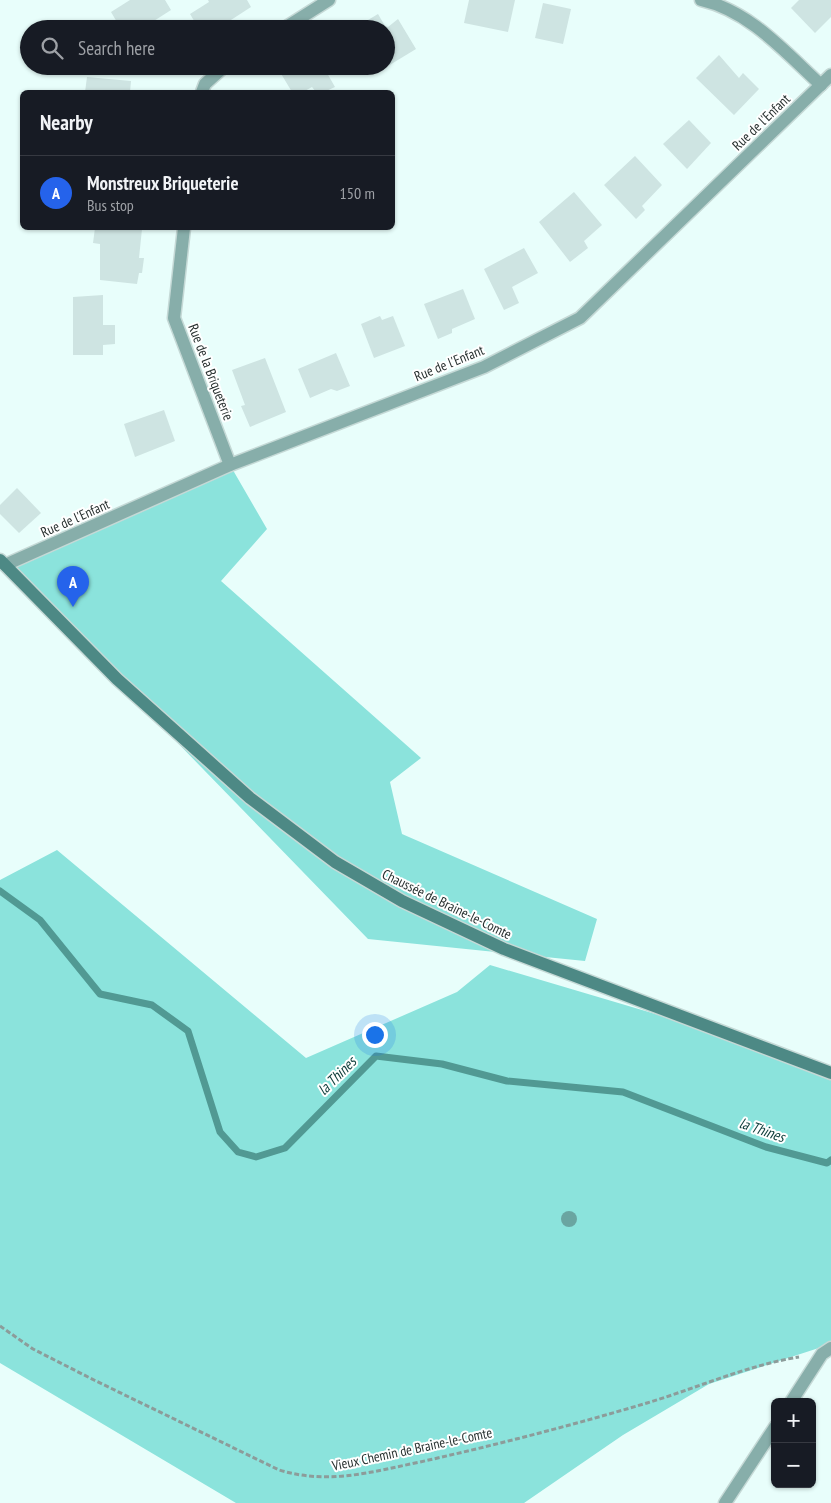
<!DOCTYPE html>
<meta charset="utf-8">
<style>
body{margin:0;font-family:"PT Sans Narrow",sans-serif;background:#242831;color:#f1f3f6}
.controls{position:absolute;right:15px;bottom:15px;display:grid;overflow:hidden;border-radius:8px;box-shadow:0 1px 4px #0004}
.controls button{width:45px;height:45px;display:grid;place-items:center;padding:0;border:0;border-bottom:1px solid #363941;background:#171b24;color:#f1f3f6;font:25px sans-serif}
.you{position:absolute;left:374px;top:1034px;width:18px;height:18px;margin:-12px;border:4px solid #fff;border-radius:50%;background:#1a73e8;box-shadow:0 0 0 8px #1a73e833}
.badge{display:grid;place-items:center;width:32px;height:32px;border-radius:50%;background:#2563eb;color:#fff;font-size:16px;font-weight:700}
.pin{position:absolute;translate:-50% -41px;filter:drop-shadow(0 1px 2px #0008)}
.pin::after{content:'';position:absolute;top:26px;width:18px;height:15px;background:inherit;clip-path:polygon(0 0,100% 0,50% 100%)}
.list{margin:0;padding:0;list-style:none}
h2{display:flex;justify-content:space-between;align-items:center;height:65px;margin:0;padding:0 20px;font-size:21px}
h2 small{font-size:16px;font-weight:400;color:#9ea1a6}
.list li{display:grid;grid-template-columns:32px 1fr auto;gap:15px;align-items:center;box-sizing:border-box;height:75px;padding:0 20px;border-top:1px solid #363941}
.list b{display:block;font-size:19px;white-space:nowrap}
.list p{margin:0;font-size:16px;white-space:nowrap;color:#9ea1a6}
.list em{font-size:16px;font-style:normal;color:#9ea1a6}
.icon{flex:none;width:28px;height:28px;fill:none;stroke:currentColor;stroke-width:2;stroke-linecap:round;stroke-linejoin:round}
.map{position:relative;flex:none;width:831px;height:1503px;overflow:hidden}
.search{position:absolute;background:#171b24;box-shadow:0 1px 4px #0004;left:20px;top:20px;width:375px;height:55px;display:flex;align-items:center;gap:12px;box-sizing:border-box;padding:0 18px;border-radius:28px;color:#9ea1a6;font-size:19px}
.panel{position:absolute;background:#171b24;box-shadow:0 1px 4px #0004;left:20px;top:90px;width:375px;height:140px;border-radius:8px}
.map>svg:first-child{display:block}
</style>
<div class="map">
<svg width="831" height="1503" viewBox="0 0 831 1503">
<rect width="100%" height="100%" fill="#e8fefb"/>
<g fill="#8be3dc">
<path d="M230,465l37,64 -46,52 200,177 -31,24 12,52 195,85 -12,42 -217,-22 -363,-374z"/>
<path d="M57,850l249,208 151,-66 33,-27 341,101v278l-122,40 -86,51 -99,68h-288l-236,-140v-483z"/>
</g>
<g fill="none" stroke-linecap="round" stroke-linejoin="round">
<path stroke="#519993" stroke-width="7" d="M0,891l40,29 60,74 52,11 36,26 32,101 18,20 18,5 29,-9 91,-92 66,8 65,17 116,11 143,55 61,16 4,-3"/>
</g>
<g fill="#cee4e2">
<path d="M130,0h35l6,10 -25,16 2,3h-27l-10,-17z"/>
<path d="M208,0h39l4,7 -34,22h-18l-9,-15 19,-12z"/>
<path d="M469,0h46l-7,32 -44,-9z"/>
<path d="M799,0h32v17l-16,16 -24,-25z"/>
<path d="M543,3l28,6 -8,35 -28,-6z"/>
<path d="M378,14l7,12 3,1 10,-8 18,30 -28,17 -2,-3v-34h-33z"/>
<path d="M719,55l20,23 4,-5 16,16 -25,26 -38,-37z"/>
<path d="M289,66h34l12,21 -11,5h-8l-4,-5 -9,5h-11l-12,-20z"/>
<path d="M87,77l44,4 -1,11h-45z"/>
<path d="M689,120l22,23 -24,26 -24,-25z"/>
<path d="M635,156l27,29 -20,21 3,4 -9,9 -32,-34z"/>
<path d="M574,192l28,33 -18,16 4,7 -18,14 -31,-40z"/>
<path d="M95,228l47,1 -3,29h5l-2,15h-3l-2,11 -37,-4v-36l-7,-1z"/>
<path d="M524,248l14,25 -26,14 7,16 -15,7 -20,-41z"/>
<path d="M463,289l12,30 -23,10v4l-14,6 -14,-35z"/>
<path d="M103,295v30h12v19l-12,1v10h-30v-58z"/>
<path d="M380,316l2,4 11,-4 12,30 -31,12 -13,-34z"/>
<path d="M336,353l14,33 -13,5 -6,-2 -21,9 -12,-29z"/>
<path d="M265,358l21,54 -36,15 -9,-21 4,-1 -13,-35z"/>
<path d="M164,410l11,31 -40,16 -11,-33z"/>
<path d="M17,488l24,25 -22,20 -19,-19v-9z"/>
</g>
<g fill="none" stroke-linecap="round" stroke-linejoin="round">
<defs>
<g id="street">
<path d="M701,0c49,11 84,52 120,85"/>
<path d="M283,29l46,-29"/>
<path d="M202,92l3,-8 20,-18"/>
<path d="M184,228l-10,90 56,147"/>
<path d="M5,565l225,-100 254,-98 96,-49 251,-243"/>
<path d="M791,1402l31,-48 9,-6"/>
<path d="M725,1503l50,-76"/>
</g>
<path id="secondary" d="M0,560l117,119 133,119 85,64 67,39 102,48 327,124"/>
</defs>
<use href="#street" stroke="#c5d9d6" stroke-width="15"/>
<use href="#secondary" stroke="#c5d9d6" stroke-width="15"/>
<path stroke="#8c9c9a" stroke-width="3" stroke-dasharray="5 2.5" stroke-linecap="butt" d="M0,1326l33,23 61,31 185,90c50,15 92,2 141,-8 76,-17 153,-37 227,-59 50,-15 101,-38 152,-46"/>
<use href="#street" stroke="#87aeaa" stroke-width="12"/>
<use href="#secondary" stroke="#4d8985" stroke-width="12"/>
</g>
<circle fill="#6aa5a1" cx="569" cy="1219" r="8"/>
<g text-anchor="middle" stroke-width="4" stroke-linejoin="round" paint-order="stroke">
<g font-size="14" fill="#283130" stroke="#fff">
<text transform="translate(761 122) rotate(-44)" y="5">Rue de l'Enfant</text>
<text transform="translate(449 363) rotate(-22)" y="5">Rue de l'Enfant</text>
<text transform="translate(211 372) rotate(69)" y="5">Rue de la Briqueterie</text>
<text transform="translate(75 518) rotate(-24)" y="5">Rue de l'Enfant</text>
<text transform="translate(447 904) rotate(26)" y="5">Chaussée de Braine-le-Comte</text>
<text transform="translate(412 1449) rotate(-12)" y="5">Vieux Chemin de Braine-le-Comte</text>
</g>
<g font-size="15" font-style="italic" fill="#12403d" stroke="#fff">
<text transform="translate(337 1076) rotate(-45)" y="5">la Thines</text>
<text transform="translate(762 1130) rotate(19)" y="5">la Thines</text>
</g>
</g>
</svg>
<div class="controls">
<button>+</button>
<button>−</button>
</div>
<div class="you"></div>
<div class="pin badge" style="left:73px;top:607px">A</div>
<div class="search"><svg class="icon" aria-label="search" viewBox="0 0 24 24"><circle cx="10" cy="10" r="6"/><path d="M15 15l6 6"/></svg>Search here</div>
<section class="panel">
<h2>Nearby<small></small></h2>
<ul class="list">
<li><span class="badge">A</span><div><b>Monstreux Briqueterie</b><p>Bus stop</p></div><em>150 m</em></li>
</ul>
</section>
</div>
